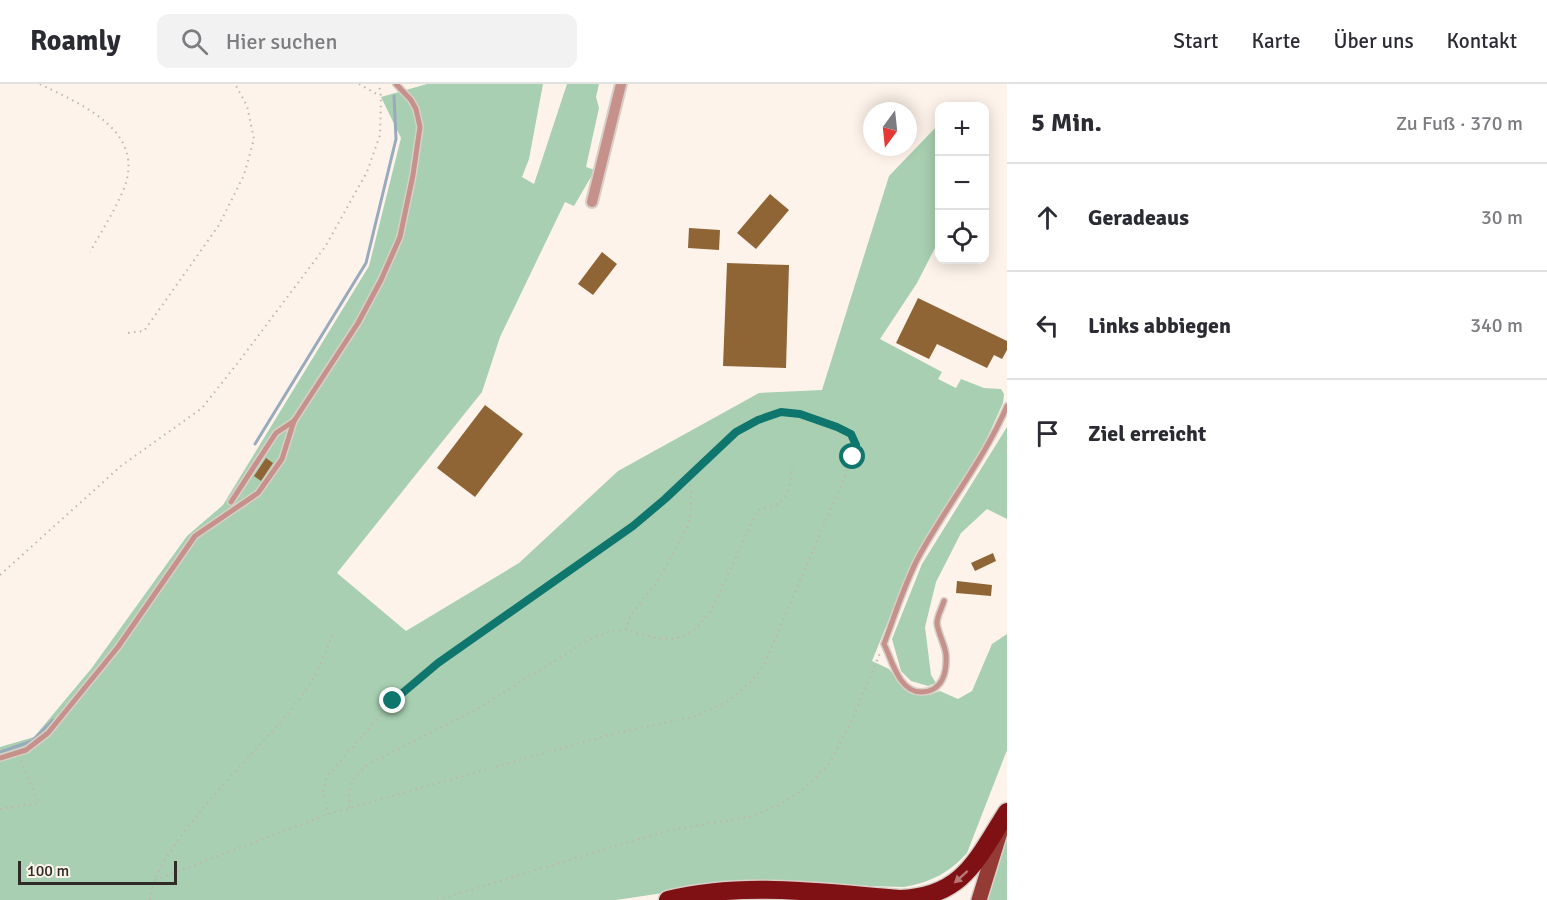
<!DOCTYPE html>
<html lang="de">
<meta charset="utf-8">
<style>
body{margin:0;font-family:Signika,sans-serif;background:#f2f2f3;color:#2b2b33}
.controls{position:absolute;right:18px;top:18px;display:grid;overflow:hidden;border-radius:12px;box-shadow:0 3px 15px #0003}
.controls button{width:54px;height:54px;display:grid;place-items:center;padding:0;border:0;border-bottom:2px solid #e1e1e2;background:#fff;color:#2b2b33;font:30px sans-serif}
.compass{position:absolute;left:863px;top:18px;width:54px;height:54px;border-radius:50%;background:#fff;box-shadow:0 3px 15px #0003;rotate:195deg}
.scale{position:absolute;left:18px;bottom:15px;width:159px;box-sizing:border-box;padding-left:6px;border:3px solid #302b26;border-top:0;font-size:16px;line-height:21px;white-space:nowrap;color:#302b26;-webkit-text-stroke:4px #fdf3ea;paint-order:stroke}
.stop{position:absolute;width:18px;height:18px;margin:-14px;border:4px solid #0f766e;border-radius:50%;background:#fff}
.stop.end{background:#0f766e;border-color:#fff;box-shadow:0 2px 6px #0008}
.list{margin:0;padding:0;list-style:none}
h2{display:flex;justify-content:space-between;align-items:center;height:78px;margin:0;padding:0 24px;font-size:26px}
h2 small{font-size:20px;font-weight:400;color:#7c7c81}
.list li{display:grid;grid-template-columns:39px 1fr auto;gap:18px;align-items:center;box-sizing:border-box;height:108px;padding:0 24px;border-top:2px solid #e1e1e2}
.list b{display:block;font-size:22px;white-space:nowrap}
.list em{font-size:20px;font-style:normal;color:#7c7c81}
.icon{flex:none;width:33px;height:33px;fill:none;stroke:currentColor;stroke-width:2;stroke-linecap:round;stroke-linejoin:round}
.map{position:relative;flex:none;width:1007px;height:816px;overflow:hidden}
header{display:flex;align-items:center;gap:36px;box-sizing:border-box;height:84px;padding:0 30px;background:#fff;border-bottom:2px solid #e1e1e2}
header strong{font-size:28px}
nav{display:flex;gap:33px;margin-inline-start:auto;font-size:21px}
.search{width:420px;height:54px;background:#f2f2f3;display:flex;align-items:center;gap:15px;box-sizing:border-box;padding:0 21px;border-radius:12px;color:#7c7c81;font-size:22px}
main{display:flex}
aside{flex:1;background:#fff}
.map>svg:first-child{display:block}
</style>
<header>
<strong>Roamly</strong>
<div class="search"><svg class="icon" aria-label="search" viewBox="0 0 24 24"><circle cx="10" cy="10" r="6"/><path d="M15 15l6 6"/></svg>Hier suchen</div>
<nav><a>Start</a><a>Karte</a><a>Über uns</a><a>Kontakt</a></nav>
</header>
<main>
<div class="map">
<svg width="1007" height="816" viewBox="0 0 1007 816">
<rect width="100%" height="100%" fill="#fdf3ea"/>
<g fill="#a8cfb1">
<path d="M427,0h116l-14,75 -7,18 12,7 33,-100h32l-3,13 3,11 -13,59 9,3 -21,36 -9,-4 -65,135 -18,55 -145,181 69,58 113,-68 99,-92 141,-78 63,-3 67,-214 50,-52v116l-22,43 -37,56 62,33 -4,7 18,9 5,-9 23,9 17,1 3,5 -1,9 -19,42 -71,115 -41,101 17,8 19,22 21,4 11,-4 18,8 14,-8 20,-47 15,-10v116l-40,103c-18,20 -36,29 -63,34l-167,-5 -121,18h-616v-153l34,-10 57,-68 96,-133 36,-31 146,-239 32,-128 -20,-41z"/>
<path d="M1007,343v92l-20,-10 -26,24 -25,49 -11,45 6,48 5,8 -8,3 -17,-5 -10,-10 -9,-32 30,-75z"/>
<path d="M1007,755v61h-19z"/>
</g>
<g fill="none" stroke-linecap="round" stroke-linejoin="round">
<g stroke="#98aabc" stroke-width="3">
<path d="M255,360l111,-181 30,-124 -2,-43"/>
<path d="M0,668l32,-11 21,-21"/>
</g>
</g>
<g fill="#8f6536">
<path d="M770,110l19,16 -33,39 -19,-16z"/>
<path d="M689,144l31,2 -1,20 -31,-2z"/>
<path d="M602,168l15,12 -24,31 -15,-11z"/>
<path d="M727,179l62,2 -3,103 -63,-2z"/>
<path d="M918,214l89,43v9l-5,9 -8,-4 -7,13 -50,-24 -8,15 -33,-16z"/>
<path d="M485,321l38,29 -48,63 -38,-29z"/>
<path d="M266,374l7,5 -12,18 -7,-5z"/>
<path d="M993,469l3,8 -21,10 -4,-8z"/>
<path d="M957,497l35,4 -1,11 -35,-3z"/>
</g>
<g fill="none" stroke-linecap="round" stroke-linejoin="round">
<defs>
<g id="service">
<path d="M231,418l45,-69 18,-12"/>
<path d="M944,517c-2,7 -7,15 -7,22 1,11 8,21 9,32 1,17 -3,36 -24,37 -23,1 -30,-32 -38,-48 11,-29 20,-59 34,-86 28,-52 66,-98 89,-152"/>
<path d="M0,674l26,-8 22,-17 70,-86 77,-111 63,-43 24,-34 12,-38 64,-98 23,-43 19,-43 13,-62 7,-48 -4,-18 -5,-9 -15,-16"/>
</g>
<path id="minor" d="M592,118l29,-118"/>
<path id="primary" d="M979,816l22,-71"/>
<path id="motorway" d="M668,816c75,-19 156,-7 232,-1 63,-2 77,-40 107,-87"/>
</defs>
<use href="#service" stroke="#d8cfc7" stroke-width="8"/>
<use href="#minor" stroke="#d8cfc7" stroke-width="14"/>
<use href="#primary" stroke="#d8cfc7" stroke-width="18"/>
<use href="#motorway" stroke="#d8cfc7" stroke-width="21"/>
<g stroke="#beb6ae" stroke-width="2" stroke-dasharray="1.5 4.5" stroke-linecap="butt">
<path d="M40,0c42,21 108,47 83,107 -9,21 -22,41 -33,61"/>
<path d="M359,0l21,12"/>
<path d="M128,249l16,-2 75,-106 25,-50 10,-36 -7,-33 -12,-22"/>
<path d="M0,491l121,-109 81,-58 38,-48 85,-113 42,-75 13,-37 1,-38 -2,-13"/>
<path d="M626,546l4,-14 27,-34 30,-54 4,-14v-26l-3,-10"/>
<path d="M350,724l-1,-14 4,-15 14,-14 107,-54 113,-70 21,-9 18,-2 30,8 20,1 20,-10 15,-18 46,-100c7,-4 17,-4 23,-9 10,-7 12,-27 12,-38"/>
<path d="M0,725l39,-6 -19,-44"/>
<path d="M155,796l173,-66 281,-79 87,-19 31,-14 24,-20 12,-15 90,-210 3,-12 -5,-11 -14,-7 -37,-13 -19,-2 -24,8 -21,12 -71,67 -32,27 -195,137 -45,38 -67,77 -3,13 5,23"/>
<path d="M150,816c2,-52 113,-153 147,-198 17,-20 27,-45 36,-69"/>
<path d="M437,816l229,-69 87,-15 26,-11 26,-17 24,-24 22,-42 29,-69"/>
</g>
<use href="#service" stroke="#c6918b" stroke-width="5"/>
<use href="#minor" stroke="#c6918b" stroke-width="10"/>
<use href="#primary" stroke="#943b35" stroke-width="15"/>
<use href="#motorway" stroke="#7f1115" stroke-width="18"/>
</g>
<defs><path id="oneway-solid" d="M-6-.8H1V-3.2L6.5 0L1 3.2V.8H-6Z" transform="scale(1.5)"/></defs>
<use fill="#b87775" href="#oneway-solid" transform="translate(961 793) rotate(138)"/>
<g fill="none" stroke-linecap="round" stroke-linejoin="round">
<path stroke="#0f766e" stroke-width="8" d="M393,617l45,-38 195,-137 32,-27 71,-67 22,-12 23,-8 19,2 37,13 14,7 5,11 -3,12"/>
</g>
</svg>
<div class="controls">
<button>+</button>
<button>−</button>
<button><svg class="icon" aria-label="locate" viewBox="0 0 24 24"><circle cx="12" cy="12" r="6"/><path d="M12 2v4M12 18v4M2 12h4M18 12h4"/></svg></button>
</div>
<svg class="compass" viewBox="-18 -18 36 36"><path d="M0-13l5 13h-10z" fill="#e53935"/><path d="M0 13l5-13h-10z" fill="#7c7c81"/></svg>
<div class="scale">100 m</div>
<div class="stop" style="left:853px;top:373px"></div>
<div class="stop end" style="left:393px;top:617px"></div>
</div>
<aside>
<h2>5 Min.<small>Zu Fuß · 370 m</small></h2>
<ul class="list">
<li><svg class="icon" aria-label="ahead" viewBox="0 0 24 24"><path d="M12 20V5M6 11l6-6 6 6"/></svg><div><b>Geradeaus</b></div><em>30 m</em></li>
<li><svg class="icon" aria-label="left" viewBox="0 0 24 24"><path d="M17 20v-9H6M10 6l-5 5 5 5"/></svg><div><b>Links abbiegen</b></div><em>340 m</em></li>
<li><svg class="icon" aria-label="arrive" viewBox="0 0 24 24"><path d="M6 21V4h12l-3 4 3 4H6"/></svg><div><b>Ziel erreicht</b></div></li>
</ul>
</aside>
</main>
